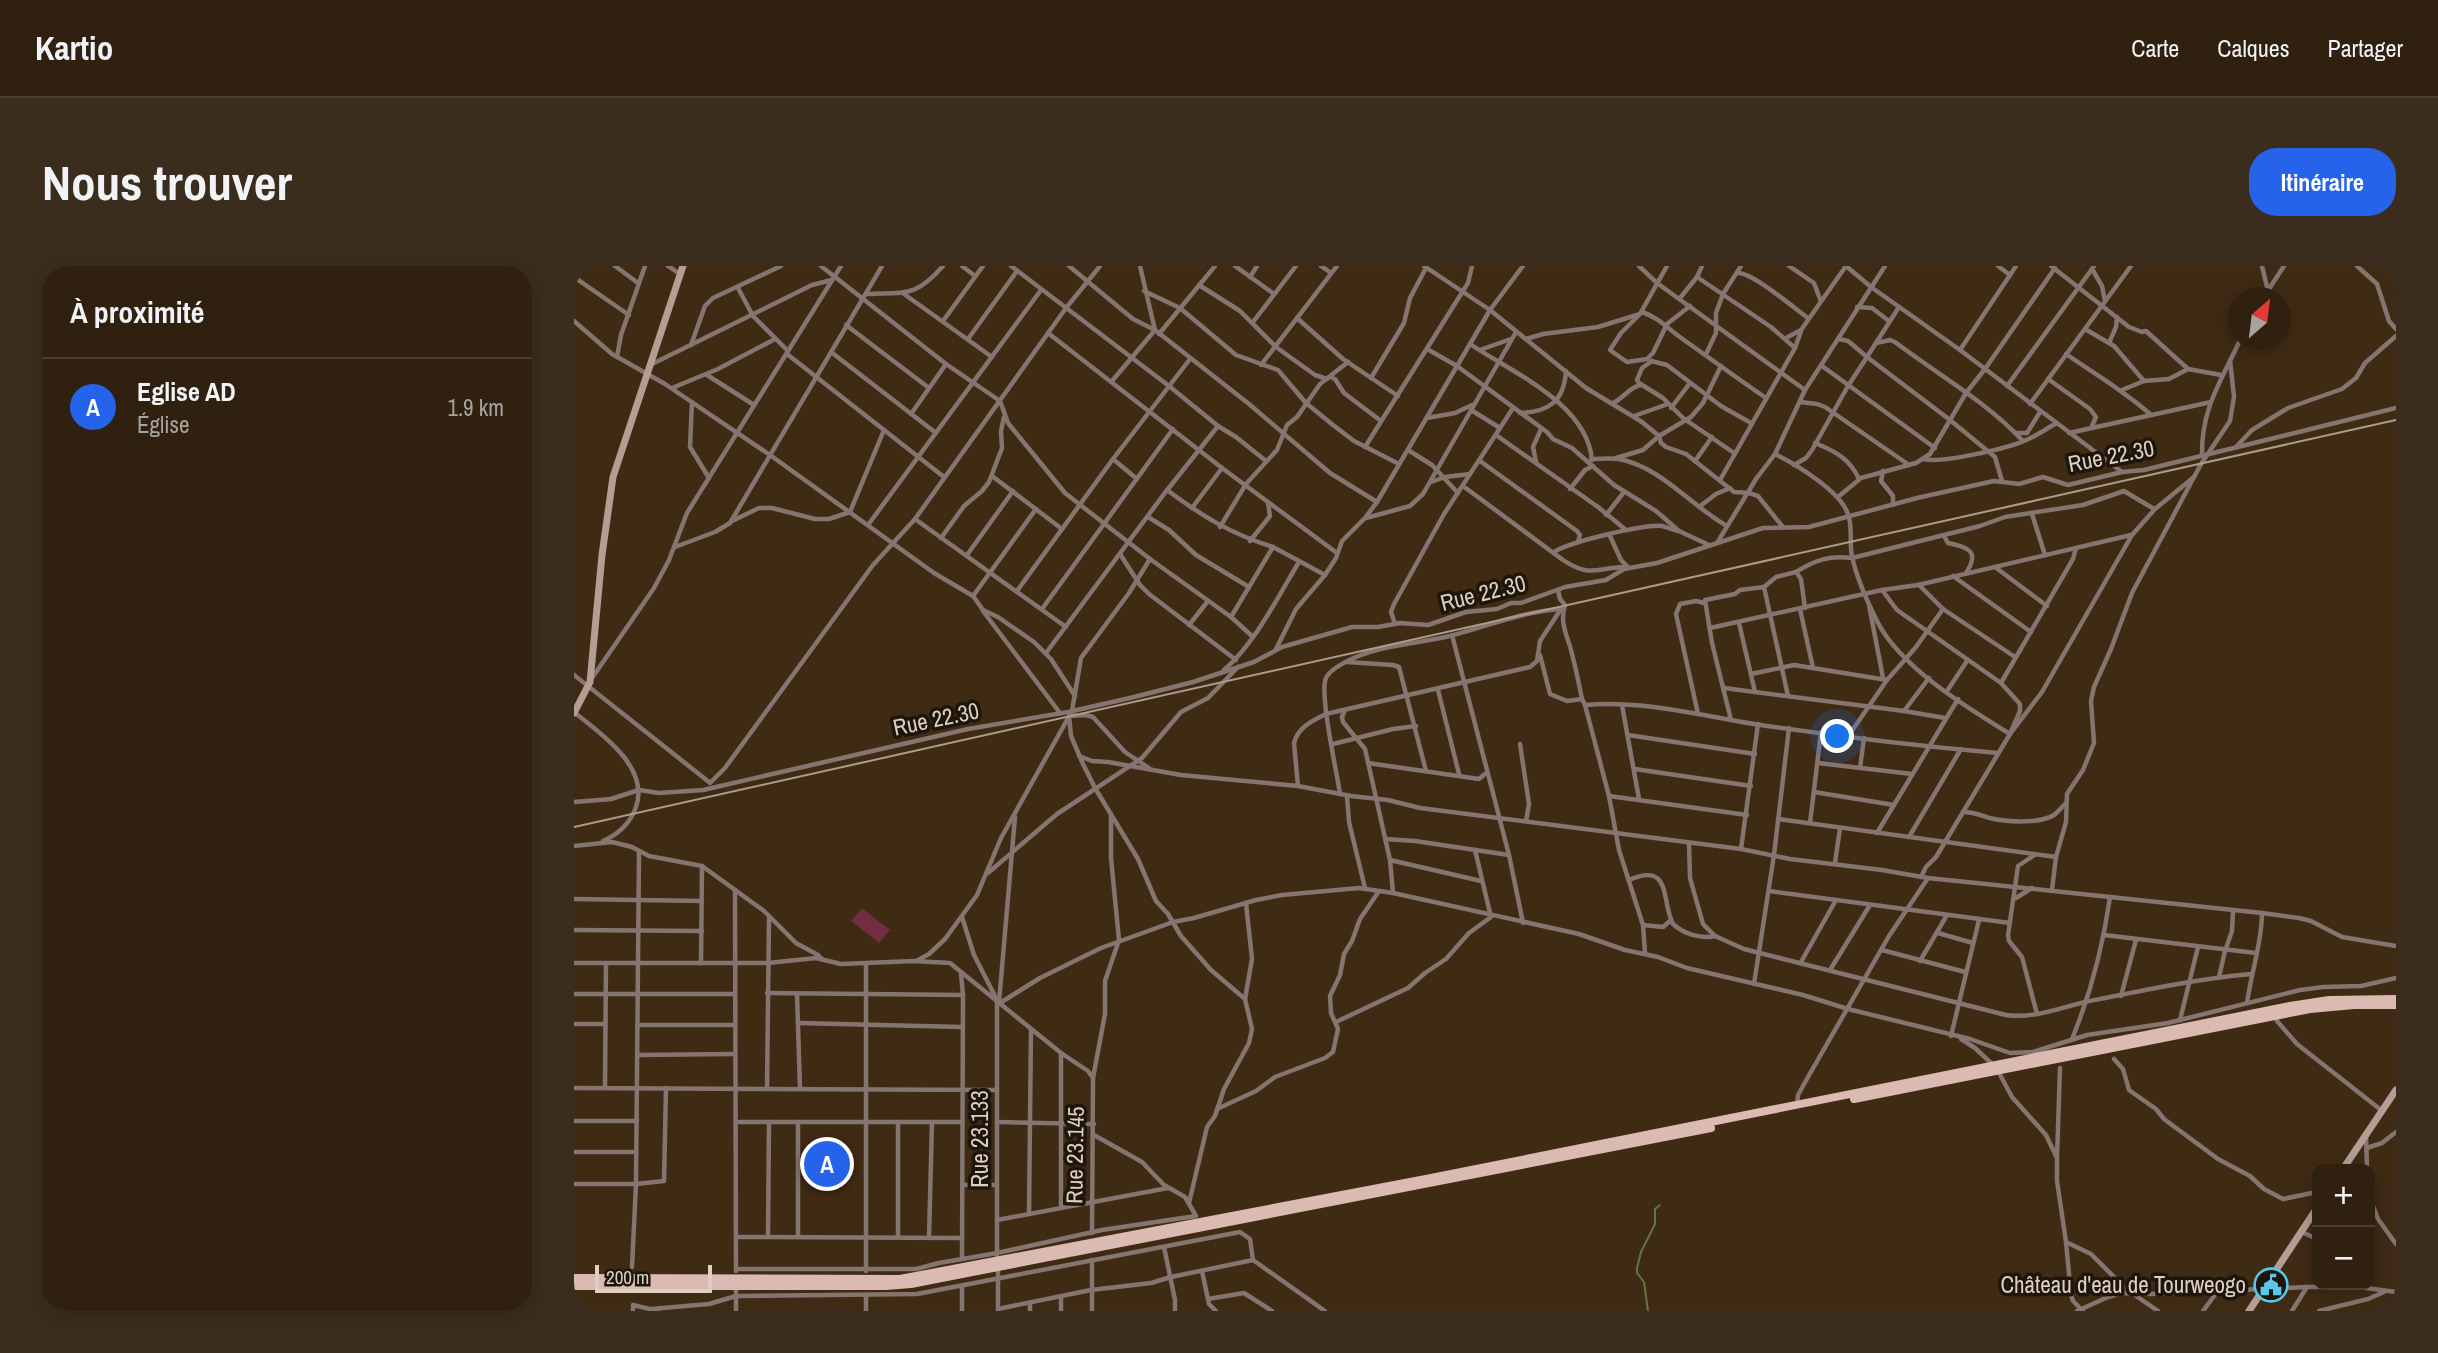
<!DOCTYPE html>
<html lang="fr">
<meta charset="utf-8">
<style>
body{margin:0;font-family:"Archivo Narrow",sans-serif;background:#3b2d1d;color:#f1f3f6}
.controls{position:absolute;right:21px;bottom:21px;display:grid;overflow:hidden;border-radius:14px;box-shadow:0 4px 18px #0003}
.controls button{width:63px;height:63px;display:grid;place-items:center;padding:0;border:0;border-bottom:2px solid #4a3e2f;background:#2f200f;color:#f1f3f6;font:35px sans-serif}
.compass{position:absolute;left:1654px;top:21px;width:63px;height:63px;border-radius:50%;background:#2f200f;box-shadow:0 4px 18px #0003;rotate:28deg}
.scale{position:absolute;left:21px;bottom:18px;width:117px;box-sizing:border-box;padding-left:7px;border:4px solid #ddcfc2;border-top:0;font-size:19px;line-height:24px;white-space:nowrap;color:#ddcfc2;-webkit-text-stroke:5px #1e150b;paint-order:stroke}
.you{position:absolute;left:1264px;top:471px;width:24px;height:24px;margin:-18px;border:5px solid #fff;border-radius:50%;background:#1a73e8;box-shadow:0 0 0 10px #1a73e833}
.badge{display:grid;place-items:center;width:46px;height:46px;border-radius:50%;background:#2563eb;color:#fff;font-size:23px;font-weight:700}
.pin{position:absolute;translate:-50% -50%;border:4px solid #fff;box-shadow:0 2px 7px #0006}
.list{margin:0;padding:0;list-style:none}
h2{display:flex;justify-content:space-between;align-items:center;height:91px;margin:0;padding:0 28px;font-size:30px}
h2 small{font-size:23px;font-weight:400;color:#a7a39e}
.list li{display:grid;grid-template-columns:46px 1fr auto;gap:21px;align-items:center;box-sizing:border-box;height:98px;padding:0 28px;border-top:2px solid #4a3e2f}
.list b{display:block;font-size:26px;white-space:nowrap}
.list p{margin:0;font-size:23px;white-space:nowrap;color:#a7a39e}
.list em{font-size:23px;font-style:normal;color:#a7a39e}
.map{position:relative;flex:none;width:1822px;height:1045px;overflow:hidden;border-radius:28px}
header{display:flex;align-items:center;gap:42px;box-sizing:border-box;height:98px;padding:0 35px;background:#2f200f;border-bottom:2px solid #4a3e2f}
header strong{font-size:33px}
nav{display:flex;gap:38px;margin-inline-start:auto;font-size:24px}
.intro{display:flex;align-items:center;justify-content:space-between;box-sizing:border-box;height:168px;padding:0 42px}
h1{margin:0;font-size:49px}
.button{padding:18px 32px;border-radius:28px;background:#2563eb;color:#fff;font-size:24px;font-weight:700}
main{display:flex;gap:42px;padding:0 42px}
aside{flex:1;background:#2f200f;border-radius:28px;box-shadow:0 4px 18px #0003}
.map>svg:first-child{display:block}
</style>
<header>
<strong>Kartio</strong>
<nav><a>Carte</a><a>Calques</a><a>Partager</a></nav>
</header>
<div class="intro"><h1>Nous trouver</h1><a class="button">Itinéraire</a></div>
<main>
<aside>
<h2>À proximité<small></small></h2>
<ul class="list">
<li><span class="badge">A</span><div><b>Eglise AD</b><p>Église</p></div><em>1.9 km</em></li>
</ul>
</aside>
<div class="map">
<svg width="1822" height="1045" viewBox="0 0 1822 1045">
<rect width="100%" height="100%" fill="#3f2a14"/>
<path fill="#712e40" d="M288,642l28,22 -11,13 -28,-22z"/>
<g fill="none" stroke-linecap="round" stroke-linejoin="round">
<path stroke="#677340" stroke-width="2" d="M1074,1045l-4,-29 -7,-9v-5l4,-16 14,-28v-15l5,-4"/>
<g stroke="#857570" stroke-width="4.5">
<path d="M41,0l23,17"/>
<path d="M94,0l12,8"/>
<path d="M247,0l125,98 54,37 8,22 57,70 85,66 81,58"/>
<path d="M388,0l13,10"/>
<path d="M437,0l158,120 49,40 18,11 30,24"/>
<path d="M495,0l64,53 22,11 94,74 81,69 47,29"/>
<path d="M661,0l39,28"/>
<path d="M747,0l10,7"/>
<path d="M850,0l66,44 96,78 56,34 17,14 2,7 5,4 20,7 48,38 15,1 9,3 24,30"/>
<path d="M1065,0l18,17 148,107"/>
<path d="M1215,0l25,17 6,16"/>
<path d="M1272,0l25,21 89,63 162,122"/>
<path d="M1424,0l12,9"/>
<path d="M1477,0l78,61 13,5 4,-1 42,38 -19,10 -25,2"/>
<path d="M1520,0l-2,3 10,17 3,15"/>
<path d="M1688,0l6,25"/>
<path d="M1783,0l20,18 12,37 7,8"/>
<path d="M1163,7c14,-2 57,35 71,45"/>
<path d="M0,11l55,38"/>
<path d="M676,11l7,-11"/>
<path d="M1123,11l74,50 24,21 -75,132"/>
<path d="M0,13l8,-13"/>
<path d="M625,19l41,26 36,36 39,28 12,4"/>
<path d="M164,22l15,28 35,35"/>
<path d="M570,25l36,17 56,47 42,15 28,33 27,22 21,16 45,23"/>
<path d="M293,28c38,-2 48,4 76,-28"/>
<path d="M330,28l88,63"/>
<path d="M1106,32l17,-21 5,-11"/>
<path d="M1689,32l21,-32"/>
<path d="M1283,41l15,1 17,13"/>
<path d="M1325,41l-32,50 83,63 45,37 7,24"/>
<path d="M1068,46c18,6 27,18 42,28 27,19 54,39 82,58"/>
<path d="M1065,49l-18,18 -11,17 17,12 20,-3 6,-6 14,-29 23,-18"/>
<path d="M723,52l46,41 55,37"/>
<path d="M0,55l38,33 53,30 105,71 164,118 39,23 10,14 15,7 36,25 17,17 24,37"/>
<path d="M369,55l40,-55"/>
<path d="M679,56l43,-56"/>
<path d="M272,59l83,63"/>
<path d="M1511,63l29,17 30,35 -22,9"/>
<path d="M474,67l174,135 115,85"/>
<path d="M585,68l56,-68"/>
<path d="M1212,72l15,-8 45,-64"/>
<path d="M394,73l49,-68"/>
<path d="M952,73l17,-5 55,-7 42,-13 27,-48"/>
<path d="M1302,77l14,-3 5,2c42,32 92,60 128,99"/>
<path d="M1535,77l7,-16 1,-10"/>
<path d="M896,78c41,28 117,59 122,116"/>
<path d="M117,79l14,-39 8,-8 68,-32"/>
<path d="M1221,82l6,-17"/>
<path d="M853,83l30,17 90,66 6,7 19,9 42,37 42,26 23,20 30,14"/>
<path d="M906,84l31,-11"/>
<path d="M1386,84l56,-84"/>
<path d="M257,86l105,81"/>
<path d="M213,88l157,123"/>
<path d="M1132,88l10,-21v-20l7,-19 18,-28"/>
<path d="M1492,88c29,20 58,37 84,60"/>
<path d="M43,91l4,-22 24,-69"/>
<path d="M1077,95l16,4 54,41 30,17"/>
<path d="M1078,95l-10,7 -5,12 2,3 24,15 20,20 51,35"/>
<path d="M76,99l162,-80 20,-5"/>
<path d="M687,99l76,-99"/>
<path d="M1248,100l113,82"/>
<path d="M1614,103l33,6"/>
<path d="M133,109l47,30"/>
<path d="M756,111l5,2 9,14 37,28"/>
<path d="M797,112l33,-55 6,-25 16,-30"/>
<path d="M1474,113l42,30 6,8 -4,9"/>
<path d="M538,115l43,-51 -15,-64"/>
<path d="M1433,120l85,-117"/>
<path d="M98,122l46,-19 57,-30"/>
<path d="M118,136l-2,45 19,31"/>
<path d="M1226,136l17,2 8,3 84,58"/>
<path d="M1039,137c11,-5 16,-16 28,-18"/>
<path d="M1456,138l101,-138"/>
<path d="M1097,142l19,-25"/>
<path d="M897,144l29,18"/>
<path d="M946,147c29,-1 44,-12 46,-42"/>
<path d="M337,148l35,-50"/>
<path d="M1060,150l34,-12"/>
<path d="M853,152l28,-5 17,-8"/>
<path d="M1441,167h12l13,-21"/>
<path d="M1495,167l142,-31"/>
<path d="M922,169l102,72 28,23"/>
<path d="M1241,177c20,8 35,16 44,36"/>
<path d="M791,181l103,-164 4,-17"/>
<path d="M1662,181l16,-17 36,-22 54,-19 14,-11 9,-15 31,-27"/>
<path d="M834,184l24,15 26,28"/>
<path d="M1201,188c22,11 65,37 73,60 5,12 1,29 4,42 4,20 16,47 25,65 23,46 89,86 133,113l32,-42 90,-157 23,-26 39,-32"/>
<path d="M1628,189c-1,-47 20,-75 38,-115"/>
<path d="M1042,192l27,-8 16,-14 32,-19 12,-14 18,-37"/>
<path d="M539,193l24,20"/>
<path d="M1017,193c9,0 19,-1 28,0 42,8 72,47 108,67"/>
<path d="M1350,193c15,5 86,-11 102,-19 10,-4 20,-11 29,-16"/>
<path d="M906,195l97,70 3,4 -2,7"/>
<path d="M1121,195l17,-24"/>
<path d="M962,196l-3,-15 8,-18"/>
<path d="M1220,199l12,-7 6,-8 36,-64 19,-29 -19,-16 -9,-2"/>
<path d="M1309,205l-2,10 12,15v9"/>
<path d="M418,210l70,53"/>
<path d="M857,216l14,-5 25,-3"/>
<path d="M889,220l100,74c27,18 33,8 61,7"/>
<path d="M996,223l15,-19 8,-4"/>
<path d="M593,224c35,26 64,44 106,57l-42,70 21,19"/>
<path d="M1264,231l23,-19 55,-15 14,-9 36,-61 19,-24 70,-101"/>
<path d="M1125,241l17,-13 14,-6"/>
<path d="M618,242l30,-40"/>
<path d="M1458,248l13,41"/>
<path d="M1032,249l18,-23"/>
<path d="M574,251l21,13 27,25 53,32"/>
<path d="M792,252l44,-12 13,-12 93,-162"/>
<path d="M341,253l151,108"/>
<path d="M158,255l27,-13h13l43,11h14l21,-7 34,-82"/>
<path d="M294,259l173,-235"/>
<path d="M646,261l26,-43 31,-34 10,-25 10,-8 23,-33 28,-22"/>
<path d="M1036,270l11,24 7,7"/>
<path d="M1370,270l4,7c21,4 32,9 18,30"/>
<path d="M367,272l23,-32 18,-15 7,-9 13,-34 -1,-17 3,-14"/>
<path d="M676,275l20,-25 -2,-13"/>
<path d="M1143,277l39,-64 19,-25 30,-64 80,-124"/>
<path d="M101,281l40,-15 15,-9 152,-257"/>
<path d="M699,281l52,28"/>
<path d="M980,286c15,-10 90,-28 108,-26 5,1 10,4 16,5"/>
<path d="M546,288l20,31 9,9 87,66"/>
<path d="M393,289l46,-64"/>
<path d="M1421,301l52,39"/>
<path d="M1222,306c19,-12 34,-17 56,-14l128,-32 25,-9 78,-12 41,-14 30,18"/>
<path d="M1379,310l78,56"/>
<path d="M1345,319l24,24 72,48"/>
<path d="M1190,321l24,109"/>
<path d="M984,324l2,9 5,6c-6,19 3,31 7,49 4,15 7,30 10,45l3,6 24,91 10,54 24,75 2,28"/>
<path d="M1308,324l15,20 104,73 19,21v7l-10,23 -74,123 -10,10 -5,10"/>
<path d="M443,325l96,-132 77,-100"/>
<path d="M399,330l63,-87"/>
<path d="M1295,339l14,73"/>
<path d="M468,343l131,-180"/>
<path d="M1226,343l13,59"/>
<path d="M409,345l77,102"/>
<path d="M1165,357l16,69"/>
<path d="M821,358l-4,-12 3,-8 50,-90 69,-106"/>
<path d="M615,359l19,-24"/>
<path d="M1136,362l172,-38 36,-5 213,-50"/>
<path d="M878,369l57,220 14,68"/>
<path d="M702,383l20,-40 29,-34 11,-17 6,-17 23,-23 12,-16 113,-192 33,-44"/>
<path d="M472,387l118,-159 54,-68"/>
<path d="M966,389l10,39 17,7 15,-2"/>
<path d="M773,396l46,3 6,2 27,104"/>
<path d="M650,404c32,-28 53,-72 75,-108"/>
<path d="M1177,408l43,-9 93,15"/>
<path d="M0,409l135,107"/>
<path d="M18,412l62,-90 15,-28 18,-47 154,-247"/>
<path d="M1427,417l72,-124 3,-11"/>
<path d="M1150,422l180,23 41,7"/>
<path d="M864,424l21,84"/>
<path d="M1373,425l20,-30"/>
<path d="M1011,439c57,-5 114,10 169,19 81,12 163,22 244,29"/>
<path d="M1048,439l17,94"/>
<path d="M771,444l-3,7 1,5 22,27 25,111 3,33"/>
<path d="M1330,445l25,-33"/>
<path d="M1,447c27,21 75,55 61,94 -6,17 -17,27 -33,34"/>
<path d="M1124,448l-22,-100 4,-10 16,-3 8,2"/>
<path d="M1157,454l-19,-77 -7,-43 30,-6 5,-4 24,-3 12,-10 20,-5 5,7 4,29"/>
<path d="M1054,469l127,19"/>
<path d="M1275,469l38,-55 29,-33 27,-38"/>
<path d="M759,478l60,-15 23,-3"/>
<path d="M946,478l9,60 -3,17"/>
<path d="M505,490l13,5 16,1 73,13 117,11 53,10 37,4 32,8 321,41 49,10 92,11 46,8 182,19c-7,49 -19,96 -38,142"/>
<path d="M794,497l111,16 6,-5"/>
<path d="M1244,497l94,11"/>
<path d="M575,502l-24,-16 -32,-35 -7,-2 -17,1 2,20 12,28 12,24 43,71 18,42 12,13 13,22 30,34 34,29"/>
<path d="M1286,502l4,-30"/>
<path d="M1061,503l116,17"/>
<path d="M136,517l15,-15 148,-203 42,-46 151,-211 34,-42"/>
<path d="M724,520l-4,-43c4,-16 18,-22 32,-29l204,-47 7,-6 3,-20 21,-32"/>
<path d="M1240,526l80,13"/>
<path d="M766,528c-3,-21 -21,-101 -14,-116 4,-9 21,-17 30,-21 29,-12 63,-14 94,-21 35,-9 77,-26 113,-27"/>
<path d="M773,530l2,26 16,66"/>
<path d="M1035,530l138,19"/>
<path d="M0,536l37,-3 28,-9 20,3 44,-3 265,-61 100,-17 62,-14 63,-16 61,-20 28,-15 70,-20h26l22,-4 28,2 38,-13 31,-3 14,-6h10l44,-16 41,-7 18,-11 33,-6 106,-35 46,-1 108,-29 77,-17 25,3 24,-7 25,8 54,-13 22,-2 252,-62"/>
<path d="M1389,546c11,0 17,3 27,6 15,4 50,6 64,-3 5,-4 8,-8 12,-12"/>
<path d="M1204,553l278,38"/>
<path d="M1236,557l11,-91"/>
<path d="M1303,567l81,-134"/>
<path d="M1335,571l52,-88"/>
<path d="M811,573l30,2 94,14"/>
<path d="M1115,578l1,34 13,46 12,12 29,13 262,66c27,4 53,-7 79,-13 54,-11 111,-23 166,-28"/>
<path d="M0,580l38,-4 20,5 17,9 53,10 62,45 32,32 22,12 4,4"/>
<path d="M1167,583l17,-125"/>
<path d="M1462,588l-18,12 -10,69 1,6 13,16 15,57"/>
<path d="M816,594l91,21"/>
<path d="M1261,597l5,-35"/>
<path d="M414,607l69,-59 85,-56 39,-46 27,-14 30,-31"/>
<path d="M1055,614c43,-19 32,21 44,44 11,10 27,15 42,12"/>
<path d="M161,624l1,381"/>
<path d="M1478,624l4,-33 10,-35 1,-28 16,-24 11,-27 -3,-42 3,-14 17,-38 21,-56 69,-129 29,-43 4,-24 -4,-37"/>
<path d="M1195,625l241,32"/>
<path d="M1536,631l152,16c0,30 -11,60 -15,90"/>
<path d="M1442,632l16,-10"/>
<path d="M0,633l128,2"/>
<path d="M1688,647l37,5 12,3 31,16 54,9"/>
<path d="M388,651l12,38 23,45v255"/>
<path d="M1069,659l20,2 7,-6"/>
<path d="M0,664l128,1"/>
<path d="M1364,667l35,10"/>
<path d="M1530,669l152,18"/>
<path d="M1308,684l83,22"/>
<path d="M344,694l11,-6 16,-15 32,-44 24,-57 71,-127 9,-53 48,-65 21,-34"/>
<path d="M1346,695l27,-46"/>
<path d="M1227,696l35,-62"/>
<path d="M0,697h194l48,-5 25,6 73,-3 36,2 111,90 27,18 5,7"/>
<path d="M127,697l1,-97"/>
<path d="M292,698v307"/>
<path d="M1256,704l40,-65"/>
<path d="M387,708l2,21 -1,264"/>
<path d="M1645,711l6,-26 7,-20 1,-20"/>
<path d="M1180,718l20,-129 15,-127"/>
<path d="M193,727l196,2"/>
<path d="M0,728h161"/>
<path d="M223,728l3,95"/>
<path d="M1547,730l15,-56"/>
<path d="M425,736l16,-185"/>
<path d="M426,737l40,-25 61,-30 72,-26 21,-4 62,-18 26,-5 77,-7 34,5 186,41 46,16 33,7 29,11 116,27 45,14 122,30 40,14 23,-1 54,-17 81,-12 132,-33 23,-3 38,-1 35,-8"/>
<path d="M1606,754l18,-73"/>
<path d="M1703,755l20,23 84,66"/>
<path d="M762,756l72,-34 17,-15 21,-14 23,-26 22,-16 -16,-67"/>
<path d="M224,757l164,4"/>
<path d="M0,758h31"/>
<path d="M63,759h98"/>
<path d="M1377,770l28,-116"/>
<path d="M1387,773l14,9 17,16"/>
<path d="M487,787v154"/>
<path d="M63,789l98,-1"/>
<path d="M1540,793l9,10 6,21 27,19 8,10 54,40 32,17 14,13 19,10 34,-7"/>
<path d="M1424,805l14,26 34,38 11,23v23l9,61 5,53 2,6 10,10"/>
<path d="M0,822l423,2"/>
<path d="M31,822l1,-125"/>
<path d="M193,823l2,-171"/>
<path d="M1223,838l1,-9 10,-18 81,-141 39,-58"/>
<path d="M643,843l39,-18 19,-14 50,-19 8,-6 5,-23 -7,-16 -1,-17 10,-21 4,-21 8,-13 8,-22 19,-28"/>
<path d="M0,855h63"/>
<path d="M162,856h226"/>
<path d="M224,856v115"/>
<path d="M324,856v115"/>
<path d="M423,856l97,2"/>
<path d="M1792,869l1,34"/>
<path d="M1793,882l15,-5 14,-11"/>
<path d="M0,886h62"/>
<path d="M1483,891l3,-89"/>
<path d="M0,918h62l28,-3 2,-93"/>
<path d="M388,919h35"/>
<path d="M1796,932l8,21 18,25"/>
<path d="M615,937l18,-76 8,-11 9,-27 25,-46 3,-14 -7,-30 7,-40 -6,-56"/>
<path d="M455,948l2,-185"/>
<path d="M423,954l171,-32"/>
<path d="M1728,966l15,7"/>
<path d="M518,967l1,-155 12,-64v-33l14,-41 -8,-82v-44"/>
<path d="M162,971l226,1"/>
<path d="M194,971l1,-115"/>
<path d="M355,972l3,-116"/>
<path d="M1492,976l25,12 35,35 32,22"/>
<path d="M590,981l11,53v11"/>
<path d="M58,1001l4,-83 3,-332"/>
<path d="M424,1001v44"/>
<path d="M162,1003h180l23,-6 58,-10 105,-23 94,-14 -11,-19 -21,-12 -22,-23 -48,-27"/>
<path d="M628,1005l7,33 7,7"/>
<path d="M162,1021v24"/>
<path d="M634,1033l36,-6 28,18"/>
<path d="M77,1043l58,-5 27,-8 181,-2 323,-62 10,7 3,21 72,51"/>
<path d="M424,1043l93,-19 60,-7 20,-6 82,-17"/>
<path d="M59,1045v-6l25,6"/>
<path d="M292,1045v-15"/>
<path d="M388,1045v-25"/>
<path d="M456,1045v-8"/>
<path d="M487,1045v-14"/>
<path d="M518,1045v-51"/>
<path d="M1503,1045l31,-14 14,-4 28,1 157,-7h52l37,5"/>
<path d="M1629,1045l14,-19"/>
<path d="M1718,1045l15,-24"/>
<path d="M1745,1045l49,-12 16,-7"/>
</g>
<g stroke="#b59c95" stroke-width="7">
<path d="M0,447l16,-31 12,-127 11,-78 70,-211"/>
<path d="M1769,903l53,-79"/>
<path d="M1675,1045l68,-103"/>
</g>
<g stroke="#dbbbb1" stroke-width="8">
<path d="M1280,833l456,-90 44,-4h42"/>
<path d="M0,1012l326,1 526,-100 864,-173 39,-6 67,-1"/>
<path d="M0,1020h312l25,-2 800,-156"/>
</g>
<path stroke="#ad9c8d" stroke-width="2" d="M0,561l1822,-407"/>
</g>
<defs>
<symbol id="civic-ring" viewBox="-11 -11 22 22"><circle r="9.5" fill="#1e150b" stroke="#5bc7e7" stroke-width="1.5"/><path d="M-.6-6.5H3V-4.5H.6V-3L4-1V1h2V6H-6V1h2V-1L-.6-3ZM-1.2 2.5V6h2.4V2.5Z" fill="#5bc7e7"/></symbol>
</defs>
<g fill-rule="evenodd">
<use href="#civic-ring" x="1678" y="1000" width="38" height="38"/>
</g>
<g text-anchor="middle" stroke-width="7" stroke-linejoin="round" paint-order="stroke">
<g font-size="23" fill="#ddcfc2" stroke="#1e150b">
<text transform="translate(1537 190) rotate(-11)" y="8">Rue 22.30</text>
<text transform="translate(909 327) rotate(-14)" y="8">Rue 22.30</text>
<text transform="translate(362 453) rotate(-12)" y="8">Rue 22.30</text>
<text transform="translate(406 873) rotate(-90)" y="8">Rue 23.133</text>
<text transform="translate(501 889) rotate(-89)" y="8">Rue 23.145</text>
</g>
<g font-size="23" fill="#ddcfc2" stroke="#1e150b" text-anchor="end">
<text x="1672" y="1027">Château d'eau de Tourweogo</text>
</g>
</g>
</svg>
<div class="controls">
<button>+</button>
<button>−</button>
</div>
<svg class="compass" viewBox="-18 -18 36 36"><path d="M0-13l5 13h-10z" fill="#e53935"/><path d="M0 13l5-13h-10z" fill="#a7a39e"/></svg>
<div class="scale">200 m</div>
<div class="you"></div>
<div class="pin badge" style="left:253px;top:898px">A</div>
</div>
</main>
